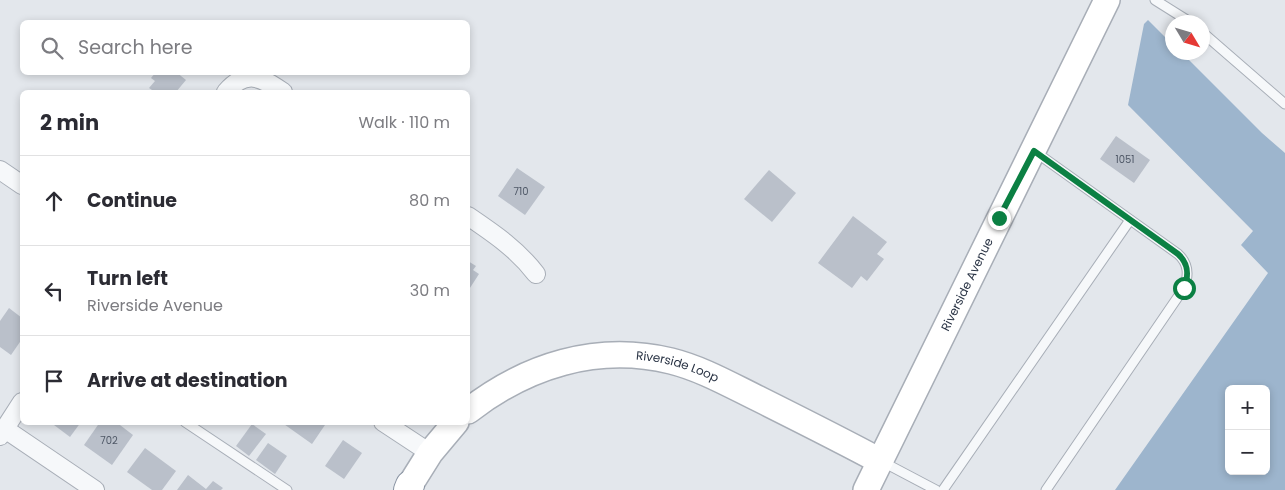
<!DOCTYPE html>
<meta charset="utf-8">
<style>
body{margin:0;font-family:Poppins,sans-serif;background:#f2f2f3;color:#2b2b33}
.controls{position:absolute;right:15px;bottom:15px;display:grid;overflow:hidden;border-radius:8px;box-shadow:0 2px 8px #0003}
.controls button{width:45px;height:45px;display:grid;place-items:center;padding:0;border:0;border-bottom:1px solid #e1e1e2;background:#fff;color:#2b2b33;font:25px sans-serif}
.compass{position:absolute;left:1165px;top:15px;width:45px;height:45px;border-radius:50%;background:#fff;box-shadow:0 2px 8px #0003;rotate:128deg}
.stop{position:absolute;width:15px;height:15px;margin:-11px;border:4px solid #0b8043;border-radius:50%;background:#fff}
.stop.end{background:#0b8043;border-color:#fff;box-shadow:0 1px 5px #0008}
.list{margin:0;padding:0;list-style:none}
h2{display:flex;justify-content:space-between;align-items:center;height:65px;margin:0;padding:0 20px;font-size:21px}
h2 small{font-size:16px;font-weight:400;color:#7c7c81}
.list li{display:grid;grid-template-columns:32px 1fr auto;gap:15px;align-items:center;box-sizing:border-box;height:90px;padding:0 20px;border-top:1px solid #e1e1e2}
.list b{display:block;font-size:19px;white-space:nowrap}
.list p{margin:0;font-size:16px;white-space:nowrap;color:#7c7c81}
.list em{font-size:16px;font-style:normal;color:#7c7c81}
.icon{flex:none;width:28px;height:28px;fill:none;stroke:currentColor;stroke-width:2;stroke-linecap:round;stroke-linejoin:round}
.map{position:relative;flex:none;width:1285px;height:490px;overflow:hidden}
.search{position:absolute;background:#fff;box-shadow:0 2px 8px #0003;left:20px;top:20px;width:450px;height:55px;display:flex;align-items:center;gap:12px;box-sizing:border-box;padding:0 18px;border-radius:8px;color:#7c7c81;font-size:19px}
.panel{position:absolute;background:#fff;box-shadow:0 2px 8px #0003;left:20px;top:90px;width:450px;height:335px;border-radius:8px}
.map>svg:first-child{display:block}
</style>
<div class="map">
<svg width="1285" height="490" viewBox="0 0 1285 490">
<rect width="100%" height="100%" fill="#e3e7ec"/>
<path fill="#9db5cd" fill-rule="evenodd" d="M1148,20l24,24v8l10,1 80,80 23,20v337h-170l153,-217 -27,-28 12,-14 -125,-126 16,-81zM1229,389h37v82h-37z"/>
<g fill="#bac0ca">
<path d="M156,72h20l10,8 -10,12h-21l-6,-4 6,-7 -4,-3z"/>
<path d="M1116,136l34,24 -16,23 -34,-24z"/>
<path d="M517,168l28,19 -20,28 -27,-19z"/>
<path d="M769,170l27,23 -24,29 -28,-23z"/>
<path d="M853,216l34,26 -10,12 7,5 -17,22 -6,-5 -9,12 -34,-25z"/>
<path d="M468,261l8,5 -3,4 6,4 -11,17z"/>
<path d="M9,308l13,10v21l-11,16 -11,-8v-26z"/>
<path d="M50,422h31l-11,15z"/>
<path d="M100,422h16l17,13 -21,30 -28,-20z"/>
<path d="M281,422h40l4,3 -13,19z"/>
<path d="M252,424l14,10 -17,22 -13,-10z"/>
<path d="M343,440l19,13 -18,26 -19,-13z"/>
<path d="M268,443l19,13 -12,18 -19,-14z"/>
<path d="M145,448l31,23 -14,19h-10l-25,-18z"/>
<path d="M188,475l18,14 7,-8 10,7 -2,2h-44z"/>
</g>
<g fill="none" stroke-linecap="round" stroke-linejoin="round">
<defs>
<g id="lane">
<path d="M1155,0l35,22"/>
<path d="M1202,32l83,72"/>
<path d="M1034,151l144,103c11,10 11,21 6,34l-138,202"/>
<path d="M185,422l102,68"/>
<path d="M881,461l55,29"/>
<path d="M943,490l187,-270"/>
</g>
<g id="street">
<path d="M226,92c20,-23 35,-15 57,0"/>
<path d="M0,170l22,15"/>
<path d="M468,216c25,17 49,33 68,58"/>
<path d="M383,422l47,31"/>
<path d="M5,429l90,61"/>
<path d="M0,436l22,-34"/>
</g>
<g id="secondary">
<path id="s1" d="M468,411c58,-45 128,-68 203,-50 32,8 61,25 90,39 40,20 80,40 119,61"/>
<path d="M410,485l20,-32 26,-31"/>
<path id="s2" d="M866,490l241,-490"/>
</g>
<path id="highway" d="M408,490l2,-5"/>
</defs>
<use href="#lane" stroke="#a8aeb7" stroke-width="11"/>
<use href="#street" stroke="#a8aeb7" stroke-width="20"/>
<use href="#secondary" stroke="#a8aeb7" stroke-width="28"/>
<use href="#highway" stroke="#8a94a3" stroke-width="30"/>
<use href="#lane" stroke="#f6f8fa" stroke-width="9"/>
<use href="#street" stroke="#f6f8fa" stroke-width="18"/>
<use href="#secondary" stroke="#fff" stroke-width="25"/>
<use href="#highway" stroke="#fff" stroke-width="28"/>
</g>
<g fill="none" stroke-linecap="round" stroke-linejoin="round">
<path stroke="#0b8043" stroke-width="6" d="M999,218l35,-67 144,103c11,10 11,21 6,34"/>
</g>
<g text-anchor="middle" stroke-width="4" stroke-linejoin="round" paint-order="stroke">
<g font-size="10" fill="#4e5766">
<text x="1125" y="163">1051</text>
<text x="521" y="195">710</text>
<text x="109" y="444">702</text>
</g>
<g font-size="12" fill="#2a3445" stroke="#f3f6f9">
<text dy="4" stroke="none"><textPath href="#s2" startOffset="229">Riverside Avenue</textPath></text>
<text dy="4" stroke="none"><textPath href="#s1" startOffset="224">Riverside Loop</textPath></text>
</g>
</g>
</svg>
<div class="controls">
<button>+</button>
<button>−</button>
</div>
<svg class="compass" viewBox="-18 -18 36 36"><path d="M0-13l5 13h-10z" fill="#e53935"/><path d="M0 13l5-13h-10z" fill="#7c7c81"/></svg>
<div class="stop" style="left:1184px;top:288px"></div>
<div class="stop end" style="left:999px;top:218px"></div>
<div class="search"><svg class="icon" aria-label="search" viewBox="0 0 24 24"><circle cx="10" cy="10" r="6"/><path d="M15 15l6 6"/></svg>Search here</div>
<section class="panel">
<h2>2 min<small>Walk · 110 m</small></h2>
<ul class="list">
<li><svg class="icon" aria-label="ahead" viewBox="0 0 24 24"><path d="M12 20V5M6 11l6-6 6 6"/></svg><div><b>Continue</b></div><em>80 m</em></li>
<li><svg class="icon" aria-label="left" viewBox="0 0 24 24"><path d="M17 20v-9H6M10 6l-5 5 5 5"/></svg><div><b>Turn left</b><p>Riverside Avenue</p></div><em>30 m</em></li>
<li><svg class="icon" aria-label="arrive" viewBox="0 0 24 24"><path d="M6 21V4h12l-3 4 3 4H6"/></svg><div><b>Arrive at destination</b></div></li>
</ul>
</section>
</div>
